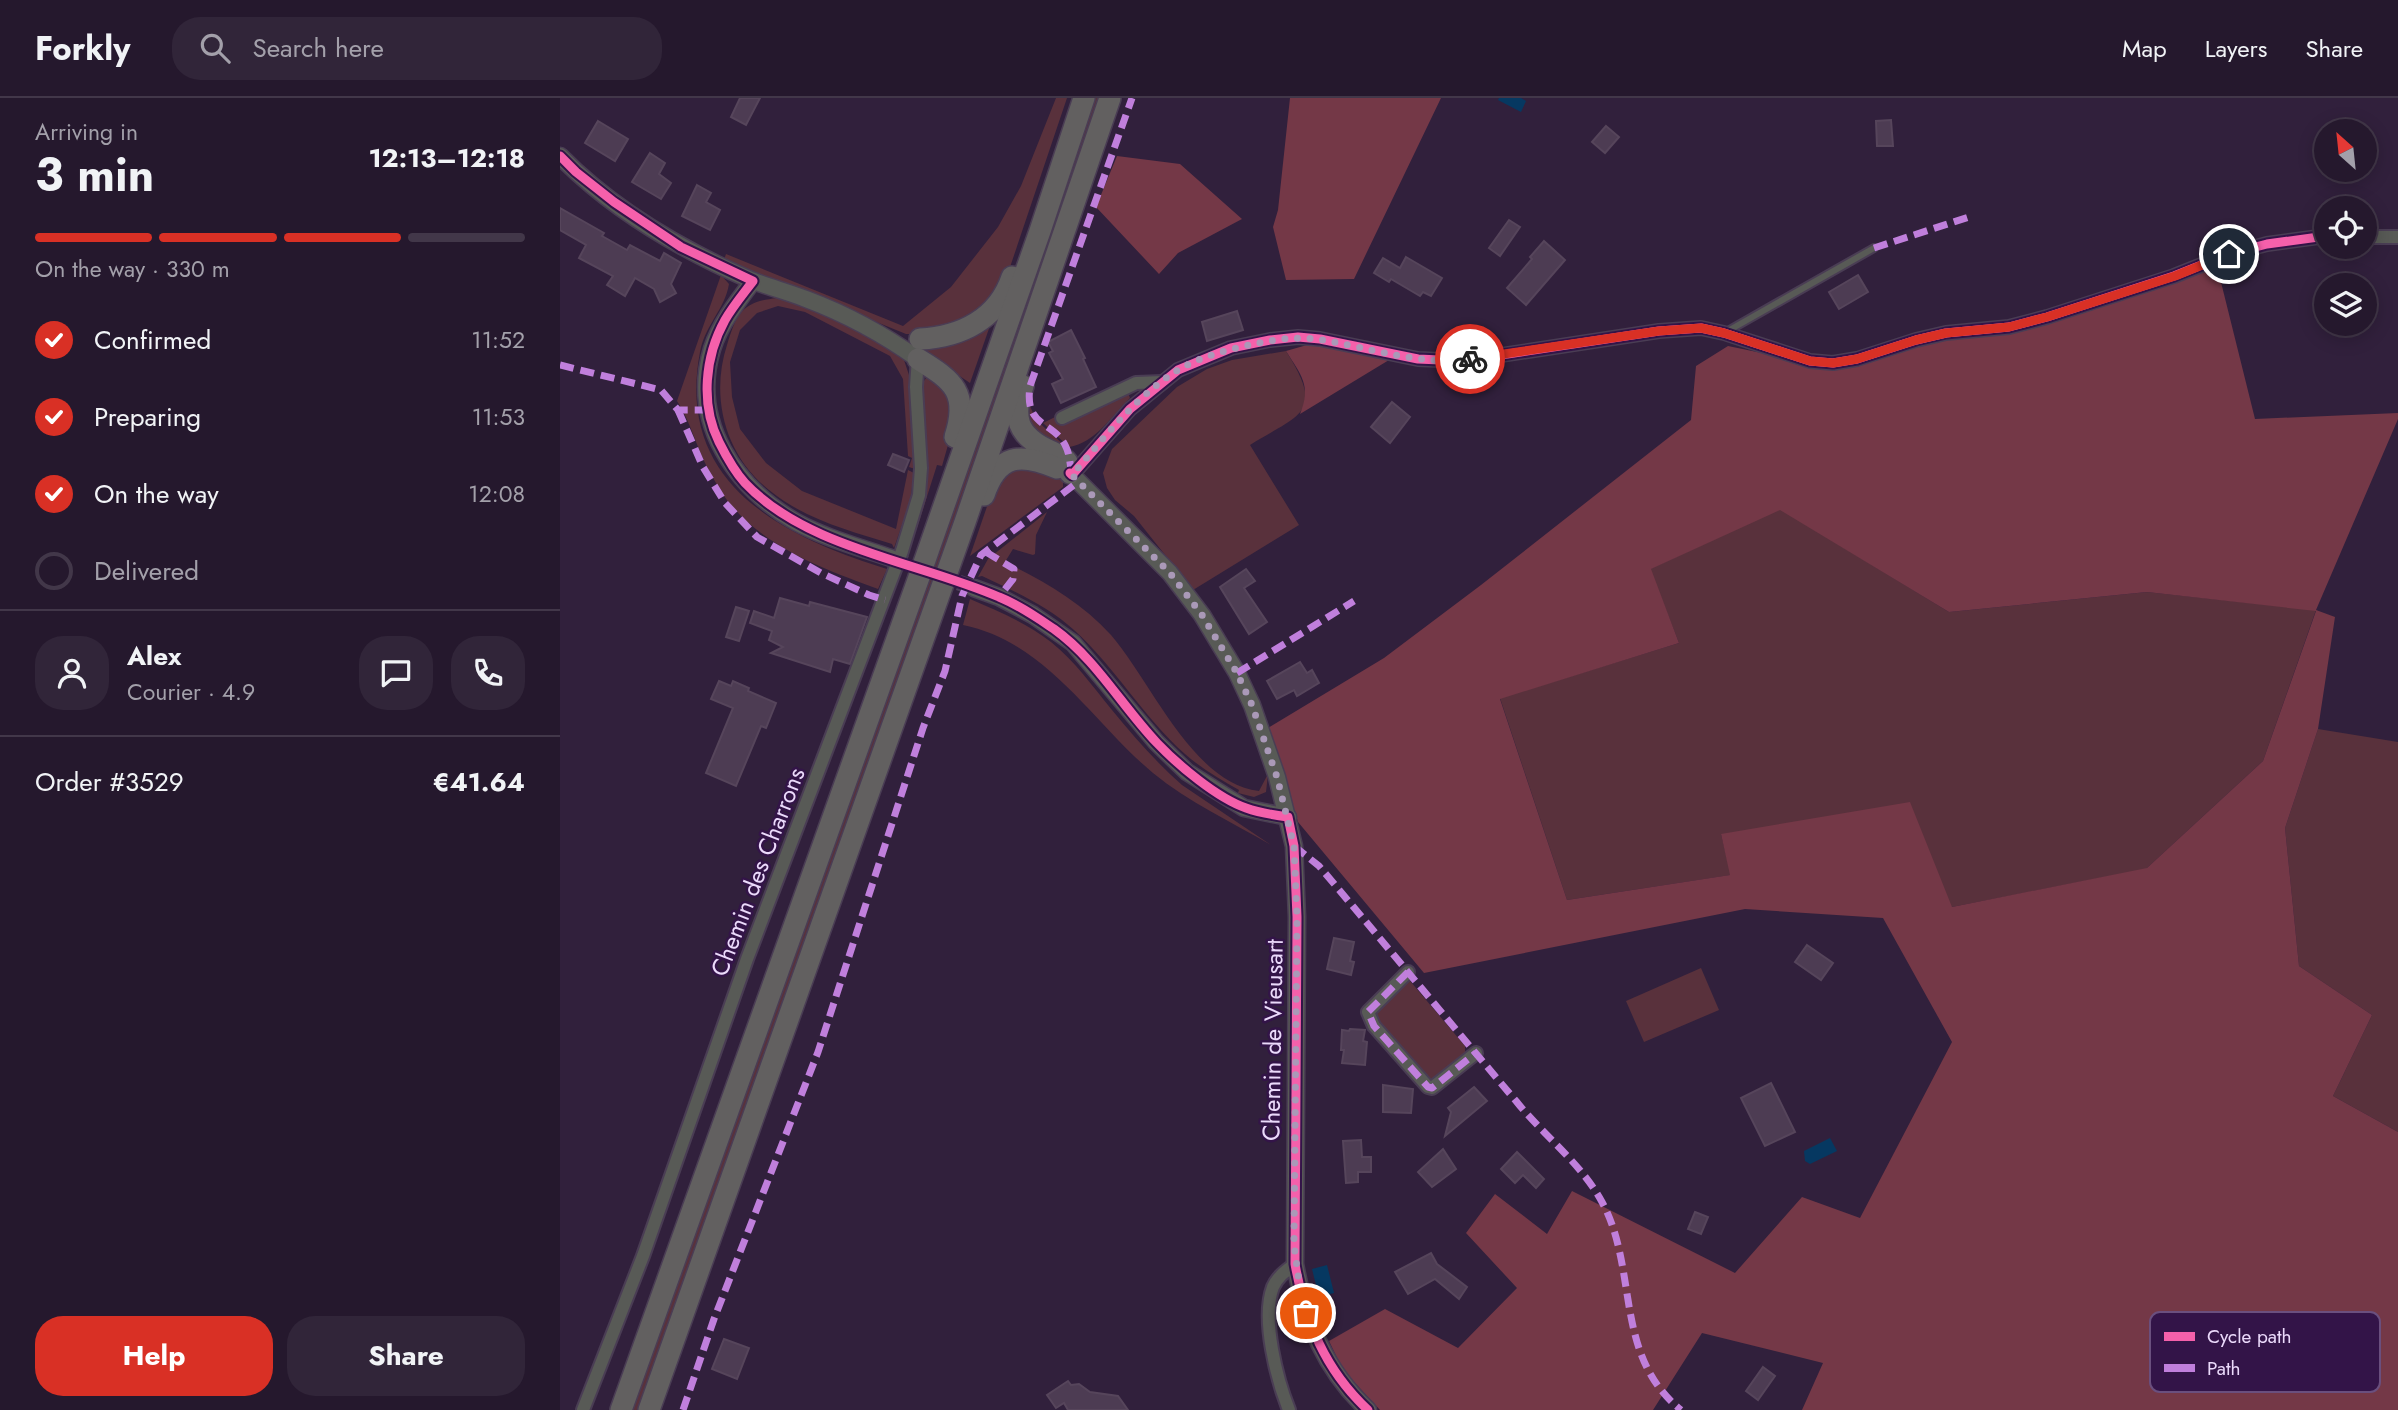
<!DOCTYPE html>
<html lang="en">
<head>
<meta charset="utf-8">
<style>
	body { margin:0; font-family:Jost,sans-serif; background:#312539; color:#f1f3f6; height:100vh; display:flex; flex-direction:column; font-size:26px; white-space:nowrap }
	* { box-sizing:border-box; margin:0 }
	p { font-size:23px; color:#a3a0aa }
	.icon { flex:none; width:38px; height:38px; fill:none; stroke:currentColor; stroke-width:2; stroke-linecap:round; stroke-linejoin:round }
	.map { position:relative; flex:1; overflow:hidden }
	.details { display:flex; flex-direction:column; background:#25182d; width:560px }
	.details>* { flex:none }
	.needle { width:46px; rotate:333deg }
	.controls { position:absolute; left:1754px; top:21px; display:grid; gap:14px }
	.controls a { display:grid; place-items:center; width:63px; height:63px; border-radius:50%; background:#25182d; box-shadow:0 4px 18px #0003,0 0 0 2px #423749; font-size:35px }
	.pin { position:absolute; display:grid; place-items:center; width:60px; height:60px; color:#fff; margin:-30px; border:4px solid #fff; border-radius:50%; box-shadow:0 2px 7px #0007 }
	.courier { position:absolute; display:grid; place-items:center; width:70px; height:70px; margin:-35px; border:5px solid #d93025; border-radius:50%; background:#fff; color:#222; box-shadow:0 2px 9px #0007 }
	.overview em { font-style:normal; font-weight:700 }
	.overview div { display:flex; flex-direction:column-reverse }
	.overview { display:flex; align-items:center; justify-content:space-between; height:119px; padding:0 35px }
	h1 { font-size:46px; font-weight:700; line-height:52px }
	.bar { display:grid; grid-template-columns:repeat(4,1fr); gap:10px 7px; align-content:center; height:84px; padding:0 35px }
	.bar i { height:9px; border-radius:5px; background:#423749 }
	.bar .active { background:#d93025 }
	.bar p { grid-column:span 4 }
	.line { display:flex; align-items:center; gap:18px; padding:0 35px; border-top:2px solid #423749 }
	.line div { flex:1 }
	.round { display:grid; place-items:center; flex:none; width:74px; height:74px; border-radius:28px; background:#312539 }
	ol { padding:0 35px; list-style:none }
	li { display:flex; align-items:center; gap:21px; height:77px }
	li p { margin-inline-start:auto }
	li .icon { padding:7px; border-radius:50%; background:#d93025; color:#fff; stroke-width:4 }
	li:last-child { color:#a3a0aa }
	li i { width:38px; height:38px; border:4px solid #423749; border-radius:50% }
	.cta { display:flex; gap:14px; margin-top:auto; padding:14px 35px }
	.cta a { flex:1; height:80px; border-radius:28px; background:#d93025; color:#fff; font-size:28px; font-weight:700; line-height:80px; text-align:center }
	.cta a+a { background:#312539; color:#f1f3f6 }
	header { display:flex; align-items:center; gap:42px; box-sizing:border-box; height:98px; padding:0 35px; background:#25182d; border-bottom:2px solid #423749 }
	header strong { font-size:33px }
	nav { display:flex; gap:38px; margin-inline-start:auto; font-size:24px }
	.search { width:490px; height:63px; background:#312539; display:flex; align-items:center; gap:18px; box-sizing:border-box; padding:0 24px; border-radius:28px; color:#a3a0aa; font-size:26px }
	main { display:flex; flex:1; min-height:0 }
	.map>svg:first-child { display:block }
</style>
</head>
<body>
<header>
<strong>Forkly</strong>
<div class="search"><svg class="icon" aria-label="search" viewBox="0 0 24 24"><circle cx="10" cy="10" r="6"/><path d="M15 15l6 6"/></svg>Search here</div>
<nav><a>Map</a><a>Layers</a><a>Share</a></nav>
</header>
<main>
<section class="details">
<div class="overview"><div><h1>3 min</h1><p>Arriving in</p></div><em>12:13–12:18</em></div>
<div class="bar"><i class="active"></i><i class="active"></i><i class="active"></i><i></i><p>On the way · 330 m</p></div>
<ol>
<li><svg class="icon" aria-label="check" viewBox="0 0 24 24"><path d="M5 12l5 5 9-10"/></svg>Confirmed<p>11:52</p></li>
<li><svg class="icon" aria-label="check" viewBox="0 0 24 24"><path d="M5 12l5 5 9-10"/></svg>Preparing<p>11:53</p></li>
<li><svg class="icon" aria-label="check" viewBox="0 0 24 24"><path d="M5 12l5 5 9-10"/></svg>On the way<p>12:08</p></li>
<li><i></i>Delivered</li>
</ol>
<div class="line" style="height:126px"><a class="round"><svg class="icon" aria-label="person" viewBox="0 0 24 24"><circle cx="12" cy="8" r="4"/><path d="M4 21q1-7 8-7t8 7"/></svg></a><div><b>Alex</b><p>Courier · 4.9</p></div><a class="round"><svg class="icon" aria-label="chat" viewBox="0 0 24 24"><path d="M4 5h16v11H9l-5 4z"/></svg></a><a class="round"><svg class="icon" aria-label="phone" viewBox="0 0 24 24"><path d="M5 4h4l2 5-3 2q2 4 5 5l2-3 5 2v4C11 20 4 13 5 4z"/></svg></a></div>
<div class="line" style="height:91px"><div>Order #3529</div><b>€41.64</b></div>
<div class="cta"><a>Help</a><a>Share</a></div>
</section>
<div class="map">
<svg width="1838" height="1312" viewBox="0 0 1838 1312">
	<rect width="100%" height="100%" fill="#31203c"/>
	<g fill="#59313c">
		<polygon points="496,0 507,0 445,184 423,212 369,236 346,236 164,162 166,156 343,228 391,189 438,129 461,88"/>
		<polygon points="533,0 540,0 378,471 371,468"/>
		<path d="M161 177 169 186C165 211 145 227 140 254 115 385 221 438 327 471L318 491C266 472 208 451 171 407 162 397 155 383 148 371 136 349 131 324 117 303Z"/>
		<path d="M217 200 242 208 305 235 342 256 349 277 355 371 349 369 352 360 348 358 343 281 330 258 245 214 218 208 197 215 180 232 170 264 172 299 180 331 206 365 242 393 336 431 348 372 354 375 350 404 334 450 332 446C290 433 244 421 209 392 165 357 150 299 167 247 177 215 182 204 217 200Z"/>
		<polygon points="432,222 410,285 367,256 367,250"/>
		<path d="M726 253C765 315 742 315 690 347L739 427 633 492 574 418 555 402 547 390 543 375 552 351 617 289 647 271 672 262Z"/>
		<polygon points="371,279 391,296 394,326 382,368 377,367 357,430 353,428 360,289 366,280"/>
		<path d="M568 295 570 300C552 318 535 345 509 349L483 325 497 318Z"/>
		<polygon points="467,301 476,322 504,347 494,347 466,325"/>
		<polygon points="454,368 497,376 503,381 503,389 410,458 433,391"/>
		<polygon points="1220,411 1389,514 1587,494 1756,512 1703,663 1586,771 1392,809 1161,736 1171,777 1007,802 940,600 1119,545 1090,471"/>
		<path d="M487 414 476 437 475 456 473 457 453 451 445 464C484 483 521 504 551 537 591 583 633 686 699 693L708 676 706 694 694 699 678 695 679 692C660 681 642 671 625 656 583 619 556 570 514 532 488 508 454 493 422 478L418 479 428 461Z"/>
		<polygon points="367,480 374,482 80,1312 72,1312"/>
		<path d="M410 501C438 513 467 525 491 544 515 563 533 589 552 612 574 639 596 664 622 687L711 747C672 724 628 704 593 675 532 624 487 544 403 527Z"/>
		<polygon points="1758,631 1838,644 1838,1034 1773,998 1812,917 1739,868 1725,730"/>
		<polygon points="1141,870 1159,912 1084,944 1066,903"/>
		<polygon points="845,883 850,883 905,948 905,959 874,983 869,983 817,924 815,911"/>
	</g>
	<g fill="#743847" fill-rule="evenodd">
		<polygon points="730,0 881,0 794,181 726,182 713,129 718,112"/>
		<polygon points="557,58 620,66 682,121 618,155 599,176 536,109"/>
		<path d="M1657 168 1695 321 1838 315V321L1756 512 1775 519 1758 631 1725 730 1739 868 1812 917 1773 998 1838 1034V1312H1242L1263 1265 1142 1235 1093 1312H820L783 1272 769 1243 825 1211 898 1250 957 1190 906 1135 935 1096 987 1136 1012 1093 1175 1175 1242 1099 1300 1120 1392 944 1323 820 1185 811 864 875 738 724 708 630 824 560 921 487 1131 322 1136 268 1168 248 1264 268 1607 186ZM1220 412 1389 514 1587 494 1756 513 1703 663 1587 770 1392 809 1350 704 1161 736 1170 777 1007 802 940 601 1119 545 1091 471Z"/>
		<path d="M754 245 829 262 740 316C752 288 741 277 726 253Z"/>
	</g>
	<g fill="#063861">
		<polygon points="939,0 961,0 966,3 961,14 938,2"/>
		<polygon points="1270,1040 1277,1053 1250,1066 1245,1063 1244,1053"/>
		<polygon points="767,1167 774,1195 759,1199 752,1171"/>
	</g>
	<g fill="#4d3c53" stroke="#56455b" stroke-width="2">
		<polygon points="180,0 200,0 186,27 171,19"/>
		<polygon points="1331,22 1333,48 1317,48 1316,23"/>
		<polygon points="38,23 68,41 55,63 25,45"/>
		<polygon points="1046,28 1059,39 1045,55 1032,44"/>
		<polygon points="90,55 105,65 99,76 111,85 101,101 72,84"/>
		<polygon points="137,87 151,95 146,104 160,112 150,132 122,118"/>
		<polygon points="0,110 44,135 42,138 67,152 70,147 100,163 104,155 121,165 111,186 116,195 100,204 94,191 75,180 65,198 47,187 53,178 19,160 26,147 0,132"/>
		<polygon points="949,122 960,129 940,158 929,150"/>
		<polygon points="984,143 1005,162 966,207 947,190 972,161 970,159"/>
		<polygon points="846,159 882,180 871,198 863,194 860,198 831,181 829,184 814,175 823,160 840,170"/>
		<polygon points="1298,177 1308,194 1279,211 1269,194"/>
		<polygon points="677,213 683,232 647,243 642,224"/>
		<polygon points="511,232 525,260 523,261 536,289 501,305 492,286 503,281 489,255 493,253 488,244"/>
		<polygon points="832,304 850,319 830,345 811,329"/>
		<polygon points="333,356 349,362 344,374 328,367"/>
		<polygon points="686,471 695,483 684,490 707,524 689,536 660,489"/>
		<polygon points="220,500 249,508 250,504 307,519 290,566 273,561 270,574 211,555 223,549 209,542 212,533 190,525 194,513 214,520"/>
		<polygon points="176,509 189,513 179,543 166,539"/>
		<polygon points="740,564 747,575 752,572 759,585 737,598 734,592 717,601 707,583"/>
		<polygon points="159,583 171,588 173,583 189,590 188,593 216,605 206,630 201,628 176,688 146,675 173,610 151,601"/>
		<polygon points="774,840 794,844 790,863 794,864 791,877 767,871"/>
		<polygon points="1247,847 1273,865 1261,882 1235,864"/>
		<polygon points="790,931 805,932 803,943 807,944 805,967 782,965 784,952 781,952 782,932 789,933"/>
		<polygon points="1211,985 1235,1034 1205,1048 1181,1000"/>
		<polygon points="823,987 853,991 851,1015 823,1014"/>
		<polygon points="914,989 927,1003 885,1038 891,1014 888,1010"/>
		<polygon points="801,1042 802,1059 811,1059 811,1074 798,1074 798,1084 786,1085 783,1043"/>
		<polygon points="883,1051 896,1071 872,1089 858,1074"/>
		<polygon points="957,1054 984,1081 976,1090 963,1077 955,1085 941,1071"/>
		<polygon points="1135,1114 1148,1119 1141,1136 1128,1131"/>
		<polygon points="871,1155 877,1166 907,1189 899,1201 875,1181 848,1196 835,1174"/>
		<polygon points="164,1241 189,1250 177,1281 152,1271"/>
		<polygon points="1203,1269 1215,1278 1198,1302 1186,1293"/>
		<polygon points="508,1283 511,1287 519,1286 530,1294 558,1298 568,1312 508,1312 504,1305 496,1310 487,1297"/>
	</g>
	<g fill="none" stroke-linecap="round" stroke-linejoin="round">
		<polyline stroke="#4d3c59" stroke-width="16" stroke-dasharray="16 8" stroke-linecap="butt" points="331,460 414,490"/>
		<g stroke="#4a3d54" stroke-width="10">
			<polyline id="service" points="1166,234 1314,150"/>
		</g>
		<g stroke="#4a3d54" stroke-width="16">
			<g id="minor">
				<polyline points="1804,139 1838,139"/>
				<polyline points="502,320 576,285 603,284"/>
				<polyline points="512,377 570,311 618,272 671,250 710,242 738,239 760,241 858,261 902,263 1099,233 1141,230 1164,235 1250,263 1273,265 1297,261 1356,242 1386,235 1449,229 1487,219 1614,178 1669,156 1707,146 1766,138"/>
				<polyline points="848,874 808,914 814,928 868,989 872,990 916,955"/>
				<polyline points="23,1312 83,1158 187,861 342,453 359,397 361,370 356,289 358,259"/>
				<path d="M729 1312C717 1282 701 1221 713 1189 718 1178 726 1173 735 1166"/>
			</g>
		</g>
		<g stroke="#4a3d54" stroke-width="19">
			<g id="tertiary">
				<path d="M0 58C53 112 122 152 191 182 209 189 228 194 246 201 286 216 323 236 358 261"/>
				<path d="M193 183C177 204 160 226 152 251 130 324 175 389 236 424 265 440 299 449 331 460"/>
				<path d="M510 375 610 475 642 517 677 575 692 607 717 679 734 748 737 819 735 1166C745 1223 765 1272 808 1312"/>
				<polyline points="414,490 439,499 473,517 513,545 596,644 627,674 684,710 728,719"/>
			</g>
		</g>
		<g stroke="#4a3d54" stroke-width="24">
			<g id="trunk">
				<path d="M360 241C401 239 438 221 452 179"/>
				<path d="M358 261C394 283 409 295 395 339"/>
				<path d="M463 288C452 319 457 337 488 352 494 355 503 358 507 364 509 367 509 371 510 375"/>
				<path d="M424 397C438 355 461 355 497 370"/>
				<polyline points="61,1312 358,482 480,133 524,0"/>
				<polyline points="89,1312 405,424 550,0"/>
			</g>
		</g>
		<use href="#service" stroke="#585a56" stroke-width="6"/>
		<use href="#minor" stroke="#585a56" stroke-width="12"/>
		<use href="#tertiary" stroke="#585a56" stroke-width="16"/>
		<use href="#trunk" stroke="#626060" stroke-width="21"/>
		<g stroke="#c07fdc" stroke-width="7" stroke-dasharray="14 7" stroke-linecap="butt">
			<polyline points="1314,150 1412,118"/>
			<polyline points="0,267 101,292 118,312 148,312"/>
			<polyline points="118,312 143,369 165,405 197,439 261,475 309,497 325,502"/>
			<path d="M512 377C510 368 510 357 506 349 494 322 464 331 470 288L572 0"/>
			<polyline points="426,454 454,471 453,481 439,499"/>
			<polyline points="677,575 794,503"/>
			<path d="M734 748 759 768C825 846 890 925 956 1003 983 1037 1021 1065 1042 1104 1079 1172 1053 1257 1121 1312"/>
			<polyline points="848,874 808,914 814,928 868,989 872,990 916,955"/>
			<polyline points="123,1312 154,1221 258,954 363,630 385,573 402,498 421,457 518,384"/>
		</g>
		<g stroke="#331448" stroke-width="13">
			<g id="cycleway">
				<path d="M0 58 16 74 54 104 121 149 193 183C184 195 173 208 165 222 145 258 140 306 159 344 166 358 174 373 185 385 246 450 359 464 439 499 459 507 476 519 494 531 536 561 561 607 597 645 618 667 657 700 686 710 700 715 713 717 728 719L734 748 737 819 735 1166C745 1223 765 1272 808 1312"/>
				<polyline points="510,375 512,377 570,311 618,272 671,250 710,242 738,239 760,241 858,261 902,263 1099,233 1141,230 1164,235 1250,263 1273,265 1297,261 1356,242 1386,235 1449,229 1487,219 1614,178 1669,156 1707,146 1766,138"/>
			</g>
		</g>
		<use href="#cycleway" stroke="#f560ab" stroke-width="9"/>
	</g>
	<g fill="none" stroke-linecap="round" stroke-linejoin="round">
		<path stroke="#aa99b8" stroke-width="7" stroke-dasharray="0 12.6" d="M746 1215 740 1192 734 1147 737 819 734 748 717 679 692 607 677 575 642 517 610 475 512 377C544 340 576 298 618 272 640 259 669 251 694 246 716 241 739 238 762 242 811 250 861 268 910 261"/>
		<polyline stroke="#d93025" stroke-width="9" points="910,261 1099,233 1141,230 1164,235 1250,263 1273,265 1297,261 1356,242 1386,235 1449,229 1487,219 1615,178 1669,156"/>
	</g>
	<g text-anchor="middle" stroke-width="5" stroke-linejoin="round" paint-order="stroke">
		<g font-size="24" fill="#ebdafb" stroke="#331448">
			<text transform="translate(198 774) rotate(-69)" y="8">Chemin des Charrons</text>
			<text transform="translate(713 942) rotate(-89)" y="8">Chemin de Vieusart</text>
		</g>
	</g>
	<rect x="1590" y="1214" width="230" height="80" rx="10" fill="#331448" stroke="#6a4f7e" stroke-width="2"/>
	<rect x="1604" y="1234" width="31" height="9" fill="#f560ab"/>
	<rect x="1604" y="1266" width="31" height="8" fill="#c07fdc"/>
	<g font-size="19" fill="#ebdafb">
		<text x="1647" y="1245">Cycle path</text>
		<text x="1647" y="1277">Path</text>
	</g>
</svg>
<div class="controls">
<a><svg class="needle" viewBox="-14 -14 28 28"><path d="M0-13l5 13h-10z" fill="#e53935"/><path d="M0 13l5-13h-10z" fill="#a3a0aa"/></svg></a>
<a><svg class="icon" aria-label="locate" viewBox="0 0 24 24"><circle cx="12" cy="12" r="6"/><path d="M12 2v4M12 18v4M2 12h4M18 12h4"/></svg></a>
<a><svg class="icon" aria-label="layers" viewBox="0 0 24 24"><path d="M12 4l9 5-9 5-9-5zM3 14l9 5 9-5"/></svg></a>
</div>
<div class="pin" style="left:746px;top:1215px;background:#ea580c"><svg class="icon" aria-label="bag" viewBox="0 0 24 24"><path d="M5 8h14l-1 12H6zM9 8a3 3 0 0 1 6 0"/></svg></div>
<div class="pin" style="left:1669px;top:156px;background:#1f2937"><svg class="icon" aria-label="home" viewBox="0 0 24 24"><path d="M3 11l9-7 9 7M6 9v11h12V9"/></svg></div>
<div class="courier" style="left:910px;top:261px"><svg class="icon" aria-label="bike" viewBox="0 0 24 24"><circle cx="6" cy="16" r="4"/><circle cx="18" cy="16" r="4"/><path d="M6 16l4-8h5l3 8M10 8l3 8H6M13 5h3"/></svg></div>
</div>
</main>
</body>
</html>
